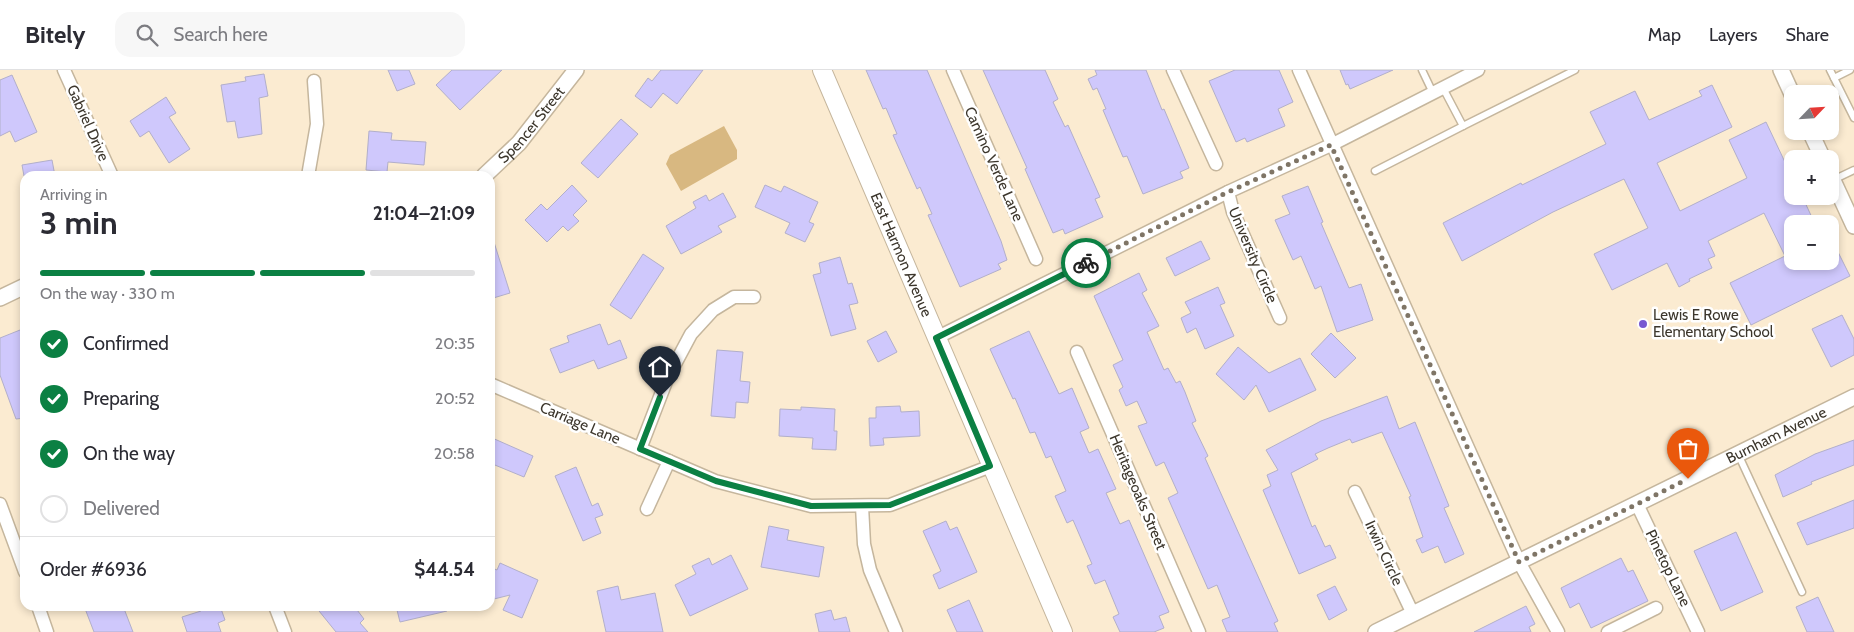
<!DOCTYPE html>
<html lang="en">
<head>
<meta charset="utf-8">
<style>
	body { margin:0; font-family:Cabin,sans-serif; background:#f7f7f7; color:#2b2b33; height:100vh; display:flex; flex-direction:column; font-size:19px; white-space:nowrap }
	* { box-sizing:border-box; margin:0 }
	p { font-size:16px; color:#7c7c81 }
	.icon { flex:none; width:28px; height:28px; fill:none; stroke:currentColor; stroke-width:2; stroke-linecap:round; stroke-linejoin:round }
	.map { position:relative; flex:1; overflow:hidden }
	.sheet { position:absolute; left:20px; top:101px; width:475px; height:440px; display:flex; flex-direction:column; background:#fff; border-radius:15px; box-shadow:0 2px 8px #0003 }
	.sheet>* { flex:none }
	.needle { width:32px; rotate:65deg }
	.tools { position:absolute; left:1784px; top:15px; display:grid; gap:10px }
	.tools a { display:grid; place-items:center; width:55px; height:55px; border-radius:10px; background:#fff; box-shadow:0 2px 8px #0003; font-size:25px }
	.pin { position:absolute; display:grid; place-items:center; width:42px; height:42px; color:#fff; margin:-51px -21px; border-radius:50% 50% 50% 0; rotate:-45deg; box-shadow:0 0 5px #0007 }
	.pin .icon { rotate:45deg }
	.courier { position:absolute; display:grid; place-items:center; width:50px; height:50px; margin:-25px; border:4px solid #0b8043; border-radius:50%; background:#fff; color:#222; box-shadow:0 1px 6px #0007 }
	.head em { font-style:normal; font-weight:700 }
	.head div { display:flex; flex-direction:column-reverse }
	.head { display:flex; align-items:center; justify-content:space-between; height:85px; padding:0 20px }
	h1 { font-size:32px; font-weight:700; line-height:38px }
	.bar { display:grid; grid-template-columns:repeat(4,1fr); gap:8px 5px; align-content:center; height:60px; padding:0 20px }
	.bar i { height:6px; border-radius:4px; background:#e1e1e2 }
	.bar .active { background:#0b8043 }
	.bar p { grid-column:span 4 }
	.line { display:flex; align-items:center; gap:12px; padding:0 20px; border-top:1px solid #e1e1e2 }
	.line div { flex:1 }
	ol { padding:0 20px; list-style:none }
	li { display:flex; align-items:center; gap:15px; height:55px }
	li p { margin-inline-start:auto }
	li .icon { padding:5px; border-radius:50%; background:#0b8043; color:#fff; stroke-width:4 }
	li:last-child { color:#7c7c81 }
	li i { width:28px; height:28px; border:2px solid #e1e1e2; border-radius:50% }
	header { display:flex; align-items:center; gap:30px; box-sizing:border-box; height:70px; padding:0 25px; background:#fff; border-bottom:1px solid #e1e1e2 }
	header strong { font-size:24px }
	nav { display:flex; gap:28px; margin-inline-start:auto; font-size:18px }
	.search { width:350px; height:45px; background:#f7f7f7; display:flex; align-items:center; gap:12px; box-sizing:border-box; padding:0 18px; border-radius:15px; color:#7c7c81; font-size:19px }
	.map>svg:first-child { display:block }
</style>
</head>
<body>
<header>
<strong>Bitely</strong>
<div class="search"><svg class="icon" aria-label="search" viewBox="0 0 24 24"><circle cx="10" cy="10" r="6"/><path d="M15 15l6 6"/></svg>Search here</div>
<nav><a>Map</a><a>Layers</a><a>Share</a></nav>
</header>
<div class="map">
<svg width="1854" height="562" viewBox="0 0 1854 562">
	<rect width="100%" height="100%" fill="#fbebd1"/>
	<polygon fill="#d8b881" points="724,56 737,80 737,89 681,121 666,94 670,85"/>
	<g fill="#cfc8fc" stroke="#b2afca">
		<polygon points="388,0 409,0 415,14 397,21"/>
		<polygon points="452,0 502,0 460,40 436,15"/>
		<polygon points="661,0 703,0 677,34 663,23 651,38 635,26 648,8 652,11"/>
		<polygon points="866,0 927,0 1001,171 1007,190 998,194 1001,199 960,217 928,145 932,144 920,117 917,119 893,65 897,64 886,38 883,39"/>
		<polygon points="983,0 1045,0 1058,29 1053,32 1065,57 1068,55 1100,127 1095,129 1103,147 1065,164 1063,159 1053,163 1025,99 1027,98 1014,69"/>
		<polygon points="1095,0 1146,0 1162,40 1164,39 1189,98 1180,102 1183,108 1143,124 1127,86 1123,87 1103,40 1106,39 1097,18 1093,20 1088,9 1097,5"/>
		<polygon points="1235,0 1279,0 1293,32 1278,39 1285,56 1247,72 1245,68 1236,72 1209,11"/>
		<polygon points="1340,0 1393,0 1350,19 1348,14 1346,15"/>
		<polygon points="264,4 268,26 259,28 262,64 238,68 235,51 227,52 221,15 246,11 245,7"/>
		<polygon points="12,5 37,62 15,72 10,61 0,66 0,10"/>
		<polygon points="1712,15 1732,57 1657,93 1680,141 1747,108 1729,70 1766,52 1792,107 1792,126 1802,126 1815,154 1792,154 1792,191 1830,191 1830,166 1850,206 1751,255 1730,213 1785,186 1764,143 1708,171 1715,186 1708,189 1712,198 1689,209 1690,211 1679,217 1667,193 1612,220 1594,184 1648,158 1624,109 1553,142 1462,191 1443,153 1521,113 1522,115 1606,74 1590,42 1635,21 1649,50 1702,26 1699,21"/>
		<polygon points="166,27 176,43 169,47 190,79 169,93 149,61 140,67 130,51"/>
		<polygon points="621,49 638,64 598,108 581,93"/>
		<polygon points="369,61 392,63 391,70 426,72 424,95 388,92 387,102 366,100"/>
		<polygon points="52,90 55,106 24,106 22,95"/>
		<polygon points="572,115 587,131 573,145 579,151 568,161 563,156 547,172 525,150 541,134 547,140"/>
		<polygon points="765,115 781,122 784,116 818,132 809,152 814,154 805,172 785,163 790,153 755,137"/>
		<polygon points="1308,116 1323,152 1321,153 1349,218 1361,214 1373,250 1337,262 1321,216 1315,219 1301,186 1293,190 1275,150 1290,144 1282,126"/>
		<polygon points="723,123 736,147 718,156 722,162 681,184 666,156 696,138 693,132 706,125 709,131"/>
		<polygon points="490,169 493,169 510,223 490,229"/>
		<polygon points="1201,171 1210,189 1175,206 1166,188"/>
		<polygon points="643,184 664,198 631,249 610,235"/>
		<polygon points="840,187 848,214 852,213 858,233 849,235 856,259 831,266 813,205 821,203 819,193"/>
		<polygon points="1139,203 1147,220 1142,223 1159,256 1147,262 1164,300 1168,298 1176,313 1180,311 1185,322 1196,351 1192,353 1208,386 1205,388 1278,551 1274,553 1278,562 1227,562 1222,550 1230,547 1217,515 1208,519 1168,428 1178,423 1164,392 1156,396 1138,356 1147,353 1137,331 1126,336 1119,320 1123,317 1113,295 1123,290 1094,226"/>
		<polygon points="1218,217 1225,233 1220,235 1234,266 1205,279 1196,258 1187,263 1181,248 1191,243 1185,232"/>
		<polygon points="1842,245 1854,269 1854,285 1831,297 1812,259"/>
		<polygon points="600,254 608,275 620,270 627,288 598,299 594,290 560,303 550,279 569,272 567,266"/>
		<polygon points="20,260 25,271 25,348 16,349 0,305 0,268"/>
		<polygon points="886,261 897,282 878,292 867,271"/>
		<polygon points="1029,261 1059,324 1072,318 1089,358 1080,362 1089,383 1098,379 1116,419 1106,423 1120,454 1129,450 1169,542 1159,546 1164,558 1154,562 1120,562 1113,547 1119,544 1105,510 1095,514 1087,496 1092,494 1073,450 1067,453 1055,426 1066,421 1051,386 1046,388 1035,362 1030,363 1015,328 1013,329 990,279"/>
		<polygon points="1331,263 1356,288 1335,308 1311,284"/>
		<polygon points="1238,277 1269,303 1300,288 1316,320 1269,342 1256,315 1244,330 1216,304"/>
		<polygon points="717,280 743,282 740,311 750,312 748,333 736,332 735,348 711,346"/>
		<polygon points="1387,326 1399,359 1415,352 1449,436 1444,438 1464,484 1445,493 1438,476 1422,483 1416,470 1423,467 1409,427 1411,426 1382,362 1352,373 1350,369 1328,378 1315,384 1318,389 1291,403 1312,457 1315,455 1325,477 1330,475 1336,488 1299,504 1263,420 1271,416 1267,405 1278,400 1266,380 1321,351"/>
		<polygon points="900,336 901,342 919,341 920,366 883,368 884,375 870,376 869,348 876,348 876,337"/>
		<polygon points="801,337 835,339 834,361 837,361 836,380 812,379 813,368 779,366 780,339 801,340"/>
		<polygon points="490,367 533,386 524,407 490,393"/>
		<polygon points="1854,370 1854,395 1811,412 1812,414 1783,427 1775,405 1815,384"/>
		<polygon points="576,397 592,436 598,433 603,445 595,448 601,463 583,471 555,406"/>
		<polygon points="1854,430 1854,458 1807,475 1797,453"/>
		<polygon points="946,451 950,460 957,457 977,502 939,519 933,505 941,501 923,461"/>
		<polygon points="769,456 789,460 787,470 824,477 819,507 761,497"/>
		<polygon points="1736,462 1763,522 1721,541 1694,481"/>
		<polygon points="731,485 748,519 690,546 675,515 696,504 692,496 709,488 712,495"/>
		<polygon points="1621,488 1628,502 1633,500 1648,531 1591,558 1579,533 1570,538 1561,518"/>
		<polygon points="500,493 538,510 522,548 503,540 510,525 490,530 490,497 497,500"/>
		<polygon points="618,516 621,530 655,523 663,562 606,562 597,521"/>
		<polygon points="1335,516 1347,540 1329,550 1317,525"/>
		<polygon points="1818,527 1834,562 1807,562 1796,537"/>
		<polygon points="969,530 983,562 957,562 947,540"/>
		<polygon points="84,536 123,536 133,562 94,562"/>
		<polygon points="200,536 220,536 225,550 218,553 221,562 187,562 182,547 201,541"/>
		<polygon points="315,536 354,536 364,549 360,553 368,562 336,562"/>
		<polygon points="396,536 447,536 447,541 400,552"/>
		<polygon points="1526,536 1535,554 1529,557 1531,562 1474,562"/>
		<polygon points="831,540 834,550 846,547 850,562 819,562 815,544"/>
	</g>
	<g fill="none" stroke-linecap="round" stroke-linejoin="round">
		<g stroke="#c5b69d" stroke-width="9">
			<g id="service">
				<polyline points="1422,0 1433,23"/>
				<polyline points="1830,0 1854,48"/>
				<polyline points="1834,8 1850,0"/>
				<polyline points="1443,18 1463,56 1575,0"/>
				<polyline points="1375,101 1463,56"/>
				<polyline points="1833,110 1854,100"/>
				<polyline points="1738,384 1802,522"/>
			</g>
		</g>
		<g stroke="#c5b69d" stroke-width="15">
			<g id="minor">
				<polyline points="64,0 112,106"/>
				<polyline points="953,0 1036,189"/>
				<polyline points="1173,0 1216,94"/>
				<polyline points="1299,0 1519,492 1558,562"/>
				<polyline points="308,106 317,54 314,11"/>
				<polyline points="1228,122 1233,142 1280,248"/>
				<polyline points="936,268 1228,122 1331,75 1478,0"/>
				<polyline points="1077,282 1199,562"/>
				<polyline points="490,314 715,411 811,436 890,435 991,396"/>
				<polyline points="640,379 667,309 691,264 713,240 734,227 754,227"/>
				<polyline points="1355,422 1413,544"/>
				<polyline points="0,434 25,502"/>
				<polyline points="1637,434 1698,562"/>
				<polyline points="862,436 864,474 870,500 896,562"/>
				<polyline points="647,439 669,391"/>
				<polyline points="38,536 47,562"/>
				<polyline points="275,536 285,562"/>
				<polyline points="1608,562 1656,538"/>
			</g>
		</g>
		<g stroke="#c5b69d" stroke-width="18">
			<g id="tertiary">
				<polyline points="1781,0 1792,24"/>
				<polyline points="1810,61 1823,89"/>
				<polyline points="1830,104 1854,156"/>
				<path id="s1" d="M484 106 519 73 576 0"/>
				<polyline points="0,228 25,216"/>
				<path id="s2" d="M1376 562 1854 327"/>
			</g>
		</g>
		<g stroke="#c5b69d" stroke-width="20">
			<g id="secondary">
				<path id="s3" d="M822 0 1063 562"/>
			</g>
		</g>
		<use href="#service" stroke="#fff" stroke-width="6"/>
		<use href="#minor" stroke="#fff" stroke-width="12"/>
		<use href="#tertiary" stroke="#fff" stroke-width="15"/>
		<use href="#secondary" stroke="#fff" stroke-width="18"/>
	</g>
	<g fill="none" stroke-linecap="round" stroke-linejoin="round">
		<polyline stroke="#7f7566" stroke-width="5" stroke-dasharray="0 9" points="1086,193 1228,122 1331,75 1519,492 1688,409"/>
		<polyline stroke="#0b8043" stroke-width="6" points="660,327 640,379 716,411 811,436 890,435 990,396 936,268 1086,193"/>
	</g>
	<circle fill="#7657d1" stroke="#fff" stroke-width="2" cx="1643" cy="254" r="5"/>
	<g text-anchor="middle" stroke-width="5" stroke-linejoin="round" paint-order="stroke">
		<g font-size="15" fill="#3c362c" stroke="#fff">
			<text transform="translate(88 53) rotate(66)" y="5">Gabriel Drive</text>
			<text dy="5" stroke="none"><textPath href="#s1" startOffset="70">Spencer Street</textPath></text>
			<text transform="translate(994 94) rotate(66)" y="5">Camino Verde Lane</text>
			<text dy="5" stroke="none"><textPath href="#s3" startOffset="201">East Harmon Avenue</textPath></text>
			<text transform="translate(1253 185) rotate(67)" y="5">University Circle</text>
			<text transform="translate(580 353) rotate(23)" y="5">Carriage Lane</text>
			<text dy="5" stroke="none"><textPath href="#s2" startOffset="446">Burnham Avenue</textPath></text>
			<text transform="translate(1138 422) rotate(67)" y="5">Heritageoaks Street</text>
			<text transform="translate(1384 483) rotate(65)" y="5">Irwin Circle</text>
			<text transform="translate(1668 498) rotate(64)" y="5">Pinetop Lane</text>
		</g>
		<g font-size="15" fill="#3c362c" stroke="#fff" text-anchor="start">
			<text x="1653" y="250">Lewis E Rowe<tspan x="1653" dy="17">Elementary School</tspan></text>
		</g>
	</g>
</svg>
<div class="tools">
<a><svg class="needle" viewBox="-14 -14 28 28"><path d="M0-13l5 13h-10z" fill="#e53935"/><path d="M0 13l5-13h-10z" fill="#7c7c81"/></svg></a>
<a>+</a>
<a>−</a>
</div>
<div class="pin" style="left:1688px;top:409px;background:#ea580c"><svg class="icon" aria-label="bag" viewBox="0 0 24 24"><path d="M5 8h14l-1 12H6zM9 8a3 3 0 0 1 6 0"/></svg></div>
<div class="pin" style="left:660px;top:327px;background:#1f2937"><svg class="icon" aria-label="home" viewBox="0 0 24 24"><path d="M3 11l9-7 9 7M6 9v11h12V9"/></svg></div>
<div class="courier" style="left:1086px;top:193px"><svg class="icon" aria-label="bike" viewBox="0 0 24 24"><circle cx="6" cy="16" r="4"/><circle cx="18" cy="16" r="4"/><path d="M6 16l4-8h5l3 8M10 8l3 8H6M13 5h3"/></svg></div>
<section class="sheet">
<div class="head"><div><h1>3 min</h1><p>Arriving in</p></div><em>21:04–21:09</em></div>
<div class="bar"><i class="active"></i><i class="active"></i><i class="active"></i><i></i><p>On the way · 330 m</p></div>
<ol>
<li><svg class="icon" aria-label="check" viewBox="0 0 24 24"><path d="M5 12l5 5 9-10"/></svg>Confirmed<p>20:35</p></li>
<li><svg class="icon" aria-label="check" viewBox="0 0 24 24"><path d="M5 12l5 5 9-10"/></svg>Preparing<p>20:52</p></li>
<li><svg class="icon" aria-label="check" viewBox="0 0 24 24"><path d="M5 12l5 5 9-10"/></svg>On the way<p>20:58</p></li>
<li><i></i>Delivered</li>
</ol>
<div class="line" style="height:65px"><div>Order #6936</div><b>$44.54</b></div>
</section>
</div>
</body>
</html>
